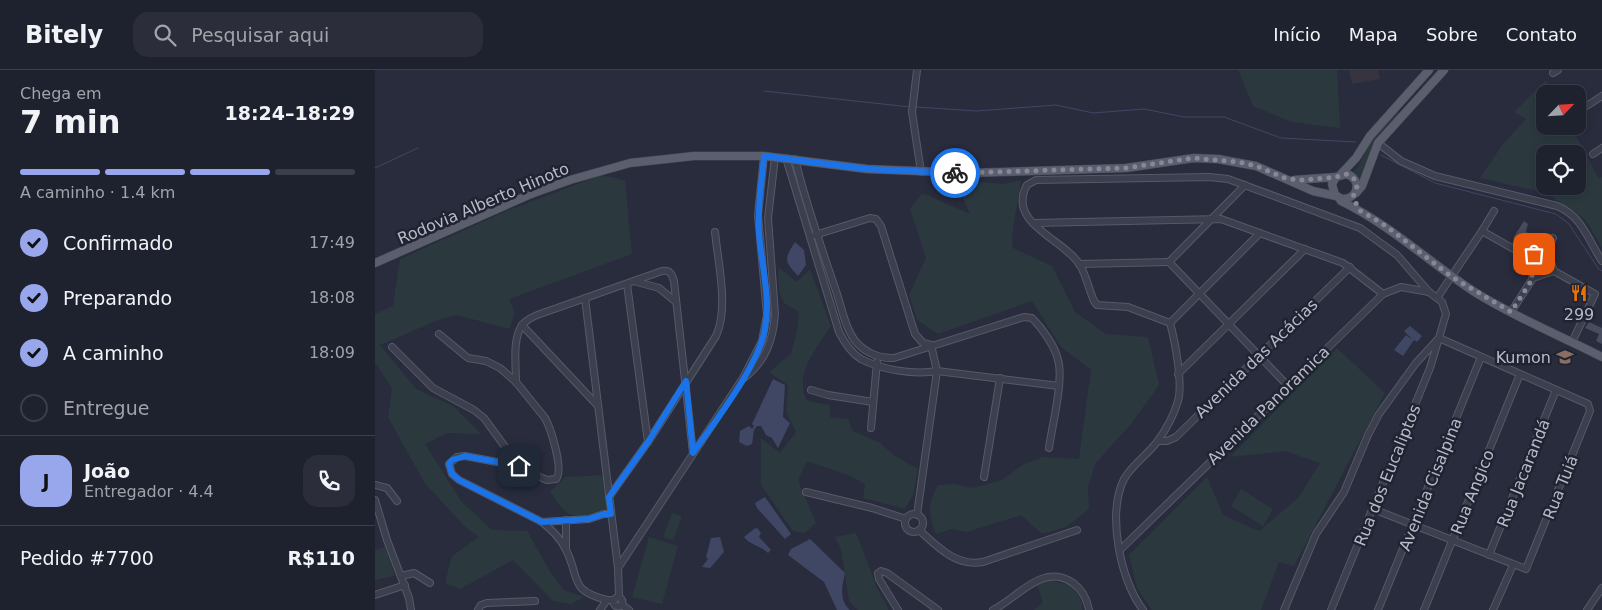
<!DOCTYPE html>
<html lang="pt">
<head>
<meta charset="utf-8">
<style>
	body { margin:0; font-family:"DejaVu Sans",sans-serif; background:#2b2e3a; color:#f1f3f6; height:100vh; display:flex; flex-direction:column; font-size:19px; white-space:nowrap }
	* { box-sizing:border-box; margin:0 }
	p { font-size:16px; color:#a1a3aa }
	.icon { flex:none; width:28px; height:28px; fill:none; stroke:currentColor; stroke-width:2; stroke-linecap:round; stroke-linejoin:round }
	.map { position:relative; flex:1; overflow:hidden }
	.panel { display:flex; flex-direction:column; background:#1e212e; width:375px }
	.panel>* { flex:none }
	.needle { width:32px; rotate:65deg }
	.buttons { position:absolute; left:1161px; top:15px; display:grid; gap:10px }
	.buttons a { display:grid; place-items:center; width:50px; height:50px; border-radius:10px; background:#1e212e; box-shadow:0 2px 8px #0003,0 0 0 1px #3c3e4a; font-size:25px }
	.pin { position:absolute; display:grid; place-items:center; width:42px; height:42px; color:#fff; margin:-21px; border-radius:10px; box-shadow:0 2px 8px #0006 }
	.courier { position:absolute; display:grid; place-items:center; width:50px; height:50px; margin:-25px; border:4px solid #1a73e8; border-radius:50%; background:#fff; color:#222; box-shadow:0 1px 6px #0007 }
	.overview em { font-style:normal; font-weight:800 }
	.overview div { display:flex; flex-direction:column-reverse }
	.overview { display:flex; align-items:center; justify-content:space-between; height:85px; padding:0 20px }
	h1 { font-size:32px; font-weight:800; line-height:38px }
	.bar { display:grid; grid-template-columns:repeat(4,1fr); gap:8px 5px; align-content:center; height:60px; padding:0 20px }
	.bar i { height:6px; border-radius:4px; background:#3c3e4a }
	.bar .active { background:#98a7ec }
	.bar p { grid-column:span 4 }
	.line { display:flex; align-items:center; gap:12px; padding:0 20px; border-top:1px solid #3c3e4a }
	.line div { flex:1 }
	.round { display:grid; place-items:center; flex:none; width:52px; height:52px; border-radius:15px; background:#2b2e3a }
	ol { padding:0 20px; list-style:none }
	li { display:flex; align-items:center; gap:15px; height:55px }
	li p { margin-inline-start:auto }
	li .icon { padding:5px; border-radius:50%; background:#98a7ec; color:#111; stroke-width:4 }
	li:last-child { color:#a1a3aa }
	li i { width:28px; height:28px; border:2px solid #3c3e4a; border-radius:50% }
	header { display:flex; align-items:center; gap:30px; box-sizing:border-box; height:70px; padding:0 25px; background:#1e212e; border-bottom:1px solid #3c3e4a }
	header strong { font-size:24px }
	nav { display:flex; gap:28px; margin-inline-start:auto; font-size:18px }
	.search { width:350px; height:45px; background:#2b2e3a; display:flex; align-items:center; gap:12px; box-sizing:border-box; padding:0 18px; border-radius:15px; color:#a1a3aa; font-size:19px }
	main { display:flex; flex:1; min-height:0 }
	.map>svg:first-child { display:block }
</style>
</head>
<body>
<header>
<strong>Bitely</strong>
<div class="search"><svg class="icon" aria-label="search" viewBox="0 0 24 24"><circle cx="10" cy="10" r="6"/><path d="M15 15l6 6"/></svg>Pesquisar aqui</div>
<nav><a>Início</a><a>Mapa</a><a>Sobre</a><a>Contato</a></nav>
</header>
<main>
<section class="panel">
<div class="overview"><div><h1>7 min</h1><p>Chega em</p></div><em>18:24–18:29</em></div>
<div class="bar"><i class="active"></i><i class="active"></i><i class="active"></i><i></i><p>A caminho · 1.4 km</p></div>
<ol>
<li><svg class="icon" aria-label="check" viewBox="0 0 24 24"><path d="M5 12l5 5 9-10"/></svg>Confirmado<p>17:49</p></li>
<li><svg class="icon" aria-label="check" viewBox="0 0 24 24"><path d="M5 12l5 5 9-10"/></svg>Preparando<p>18:08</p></li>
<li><svg class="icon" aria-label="check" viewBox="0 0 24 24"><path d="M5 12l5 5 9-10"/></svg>A caminho<p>18:09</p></li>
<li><i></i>Entregue</li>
</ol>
<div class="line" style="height:90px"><b class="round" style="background:#98a7ec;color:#111">J</b><div><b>João</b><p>Entregador · 4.4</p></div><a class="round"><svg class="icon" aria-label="phone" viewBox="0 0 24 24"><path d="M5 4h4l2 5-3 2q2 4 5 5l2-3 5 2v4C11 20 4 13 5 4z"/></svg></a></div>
<div class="line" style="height:65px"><div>Pedido #7700</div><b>R$110</b></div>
</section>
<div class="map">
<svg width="1227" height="540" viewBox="0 0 1227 540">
	<rect width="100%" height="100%" fill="#282c3d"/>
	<polygon fill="#37333f" points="974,0 1003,0 1005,9 977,14"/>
	<g fill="#2b393f" fill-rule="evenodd">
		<polygon points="863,0 962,0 965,58 917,52 878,36"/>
		<path d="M1171 10 1179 24H1170V56H1196L1224 109 1227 107V177L1210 149 1171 123 1105 108 1128 74 1151 49 1139 42ZM1170 84H1202V116H1170Z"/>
		<polygon points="1023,42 1025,44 998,74 986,114 976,104 983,97 995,72"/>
		<polygon points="224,106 238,107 250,111 257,184 134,229 140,243 134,259 82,245 63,250 5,275 41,319 78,336 106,364 72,363 50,374 86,431 117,460 152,461 176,503 189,520 209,527 196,534 178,531 138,490 85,519 70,513 77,486 104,467 89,456 49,412 13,347 17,319 0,292 0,244 18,236 25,189 134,140"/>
		<path d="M580 110 629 114 646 110 637 165 638 178 677 196 700 242 731 264 773 267 784 315 756 354 720 394 713 417 714 439 691 457 667 464 646 445 592 462 577 459 561 464C553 443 552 436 563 415L579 414 598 418 627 410 649 394 668 387 704 389 716 300 686 277 657 231 563 264 542 250 534 225 551 188 535 139 547 123 595 144Z"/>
		<polygon points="1171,182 1177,200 1159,205 1153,187"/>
		<path d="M403 197 422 212 435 199 456 256C442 278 418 304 432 331L455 335V347L473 349 478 361 505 373 520 386 543 399 538 425 530 439 488 428 490 414 476 406 432 391 423 410 441 453 430 463 418 461 386 415V368L405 383 421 362 411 342 413 315 394 302 416 284 422 261 424 242 409 233 404 221Z"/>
		<polygon points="962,278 1010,323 919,496 904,492 886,540 777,540 762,518 754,485 832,407 848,445 884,461 924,427 945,393 910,381 855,387"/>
		<path d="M228 405 232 440C220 444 200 450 190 441 184 435 180 428 175 422L190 407Z"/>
		<polygon points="866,419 898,439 888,456 856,436"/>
		<polygon points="297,443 307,446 298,470 288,467"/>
		<polygon points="481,463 502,518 514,540 483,540 474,531 466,479 460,467"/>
		<polygon points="274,467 303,476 287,534 257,527"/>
		<polygon points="10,477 20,506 0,510 0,480"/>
		<polygon points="674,510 698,516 707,532 707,540 659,540 668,533 662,514"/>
	</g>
	<g fill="#404764">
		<path d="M420 172 429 180 431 195 423 206C409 191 409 189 420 172Z"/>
		<polygon points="1035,256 1047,266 1042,272 1039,270 1028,286 1019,280 1031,265 1038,270 1029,261"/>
		<polygon points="398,309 410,315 408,347 415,353 403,378 397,368 391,365 386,356 382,356 379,360 377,374 372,376 364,372 365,361 374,356 377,359 379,356 377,354"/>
		<polygon points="390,427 416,464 410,469 382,438 380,433"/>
		<path d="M382 458 386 463 384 467 396 480 393 483C386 476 375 475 369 467L379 459Z"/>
		<polygon points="345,467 349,482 335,498 327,497 333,489 331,487 336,468"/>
		<path d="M435 469 470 503C467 516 464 531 475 540H462L449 512 413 485 416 479Z"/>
	</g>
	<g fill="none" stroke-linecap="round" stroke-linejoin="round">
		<g stroke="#404764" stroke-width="1">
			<polyline points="389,21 535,37"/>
			<polyline points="541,37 602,41 681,35 718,43 769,39 809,47 849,47 906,68 981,72"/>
			<polyline points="1006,85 1060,113 1181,144 1194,154 1223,198 1227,201"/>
			<polyline points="0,98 43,78"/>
		</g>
	</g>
	<g fill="#474c5e">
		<polygon points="1149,151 1153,154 1151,161 1154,165 1148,175 1138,168"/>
		<polygon points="1214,252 1227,258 1227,274 1221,271 1224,264 1210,258"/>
	</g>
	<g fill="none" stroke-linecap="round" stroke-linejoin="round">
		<g stroke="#565a68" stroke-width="8">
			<g id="minor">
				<polyline points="542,0 537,42 546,102"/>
				<polyline points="1178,3 1183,0"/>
				<polyline points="1202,42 1227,26"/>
				<path d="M1003 73 1026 91 1060 106 1182 136C1207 146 1213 170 1227 191"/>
				<polyline points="1218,84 1227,78"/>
				<path d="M411 88 464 262C469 272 476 283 486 289 507 300 539 305 562 301L684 316"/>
				<path d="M420 89C431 135 447 179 462 224 467 239 471 261 482 273 491 283 506 289 519 288L649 247 657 248C667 258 680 276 683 290 689 310 677 356 674 378"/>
				<polyline points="658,153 846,149 968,193 1008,224"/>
				<polyline points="1107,161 1151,186"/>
				<polyline points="440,165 495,148 501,149 506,156 540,264 548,273 556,275 562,301 542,445"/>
				<polyline points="1172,180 1179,201"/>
				<polyline points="1172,180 1178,168"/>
				<polyline points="1151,186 1158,208"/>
				<polyline points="1151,186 1172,180"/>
				<polyline points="794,192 913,316"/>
				<polyline points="794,192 870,115"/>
				<polyline points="704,194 794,192"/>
				<polyline points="1179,201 1220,224 1197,272"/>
				<polyline points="1158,208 1179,201"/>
				<polyline points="262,212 284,218 301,232"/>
				<polyline points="252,214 273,372"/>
				<polyline points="210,228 243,498"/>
				<polyline points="1136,242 1158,208"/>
				<polyline points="795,253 885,163"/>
				<polyline points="147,255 223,336"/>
				<path d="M17 277 58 318 99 340 109 348 144 396 167 408 172 410 181 409C189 400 176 359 170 348L141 312 125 298 111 291 93 288 64 264"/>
				<polyline points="803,304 930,179"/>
				<path d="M369 308C391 291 398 270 400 244L393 148 400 87"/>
				<path d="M141 312C141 295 137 267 148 254 153 249 159 246 165 244L287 201C295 200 297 204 299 211L318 383"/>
				<polyline points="436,320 453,325 498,332"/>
				<polyline points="496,358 502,292"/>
				<polyline points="783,371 792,371 801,367 975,197"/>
				<path d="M144 396 90 386 82 387 74 394 77 404 84 410 167 452C176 459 185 468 190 478 206 507 192 520 232 530"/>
				<polyline points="609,407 625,308"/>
				<polyline points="0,415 12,418 22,431"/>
				<polyline points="431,422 497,438 531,449"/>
				<path d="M234 427 273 372 341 266C354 238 343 193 340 162"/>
				<polyline points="0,430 12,470 34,528 36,540"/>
				<circle cx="539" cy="453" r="9"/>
				<polyline points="191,450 191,478"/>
				<polyline points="167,452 214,449 229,444 236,444"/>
				<path d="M544 460C563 477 581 497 608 492L702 460"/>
				<polyline points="745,480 1008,224 1026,217 1054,222"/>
				<polyline points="1114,485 1181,320"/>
				<polyline points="26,506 39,503 55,513"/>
				<polyline points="0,525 30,515"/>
				<polyline points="244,527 243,498 368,308 387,271 392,245 383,145 389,86"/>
				<circle cx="243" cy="532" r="4.5"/>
				<polyline points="247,535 254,540"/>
				<polyline points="103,540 106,535 112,533 160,531"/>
				<polyline points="225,540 232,530 235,530"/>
				<polyline points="523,540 504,509 503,503 506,501 512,503 563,540"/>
				<path d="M618 540C644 527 668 492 698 513 708 520 712 529 714 540"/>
				<path d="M768 540C745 510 732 444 749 409 757 395 772 385 782 372 790 361 799 345 803 331 808 313 800 271 795 253L753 237 722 235 719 231C714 220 711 205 705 195 689 169 631 153 652 115L661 110 834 107 853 109 985 158 1022 185 1054 222 1062 228 1107 161 1119 141"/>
				<polyline points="909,540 941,464 969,422 993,365 1004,344 1041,293 1064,268 1071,244 1067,232 1062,228"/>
				<polyline points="956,540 1055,298 1064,268 1213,334 1215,341 1151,499 998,439"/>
				<polyline points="1003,540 1106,287"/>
				<polyline points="1049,540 1145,304"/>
				<polyline points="1118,540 1138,495"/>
				<polyline points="1212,540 1227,518"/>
			</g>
		</g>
		<g stroke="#454856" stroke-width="9">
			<g id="major">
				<polyline points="966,104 981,88 995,66 1054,0"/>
				<path d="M919 110 961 107 972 104C987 110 984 129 967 129L960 125 957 114 961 107"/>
				<polyline points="981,123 987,116 1003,73 1069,0"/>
				<path d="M964 128 966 131C1015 155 1053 191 1098 221 1139 247 1184 265 1227 287"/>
				<polyline points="0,193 156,124 195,110 255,93 319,86 389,86 492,99 592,103 751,98 819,88 843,89 881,96 938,121 961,126"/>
			</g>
		</g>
		<use href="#minor" stroke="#3c3f4d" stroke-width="6"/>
		<use href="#major" stroke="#5a5e6d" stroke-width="8"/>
	</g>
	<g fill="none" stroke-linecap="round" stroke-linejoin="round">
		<path stroke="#868897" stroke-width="5" stroke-dasharray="0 9" d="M580 103 751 98 818 88 864 92 881 96 912 109 928 110 961 107 972 104C982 108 985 117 978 126L984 140 1011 156 1077 207 1136 242 1158 208 1151 186 1159 184"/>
		<path stroke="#1a73e8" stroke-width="6" d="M144 396 90 386 77 390 74 394 77 404 84 410 167 452 214 449 229 444H236L234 427 273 372 311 311 318 383C340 351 384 296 390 258 396 227 386 194 384 162 382 137 387 111 389 86L492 99 580 103"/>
	</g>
	<defs>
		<g id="restaurant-bare" transform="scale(1.35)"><path d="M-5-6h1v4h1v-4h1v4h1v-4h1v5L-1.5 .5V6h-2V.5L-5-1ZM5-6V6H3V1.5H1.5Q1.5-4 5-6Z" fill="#e8710a" stroke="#202432" stroke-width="2.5" paint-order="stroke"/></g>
		<g id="school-bare" transform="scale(1.35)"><path d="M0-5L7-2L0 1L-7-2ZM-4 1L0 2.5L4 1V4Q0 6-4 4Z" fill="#8d6e63" stroke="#202432" stroke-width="2.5" paint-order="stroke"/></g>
	</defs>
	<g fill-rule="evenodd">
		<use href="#restaurant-bare" x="1204" y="223"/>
		<use href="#school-bare" x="1190" y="287"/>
	</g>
	<g text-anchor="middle" stroke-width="5" stroke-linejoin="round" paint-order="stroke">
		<g font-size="16" fill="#b8bac8" stroke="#202432">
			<text transform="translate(108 133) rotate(-23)" y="6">Rodovia Alberto Hinoto</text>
			<text transform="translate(881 288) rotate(-44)" y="6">Avenida das Acácias</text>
			<text transform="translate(893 335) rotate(-44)" y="6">Avenida Panoramica</text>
			<text transform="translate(1148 403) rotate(-68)" y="6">Rua Jacarandá</text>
			<text transform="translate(1012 405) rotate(-68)" y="6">Rua dos Eucaliptos</text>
			<text transform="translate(1055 414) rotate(-68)" y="6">Avenida Cisalpina</text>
			<text transform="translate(1185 417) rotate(-68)" y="6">Rua Tuiá</text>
			<text transform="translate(1097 422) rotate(-68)" y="6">Rua Angico</text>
		</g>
		<g font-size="16" fill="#b8bac8" stroke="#202432">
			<text x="1204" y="250">299</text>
			<text x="1176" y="293" text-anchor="end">Kumon</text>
		</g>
	</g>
</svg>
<div class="buttons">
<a><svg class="needle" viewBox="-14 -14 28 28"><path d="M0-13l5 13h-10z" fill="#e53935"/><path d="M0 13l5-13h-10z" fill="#a1a3aa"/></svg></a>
<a><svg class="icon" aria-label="locate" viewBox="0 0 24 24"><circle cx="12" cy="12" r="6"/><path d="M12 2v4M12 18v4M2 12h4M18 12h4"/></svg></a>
</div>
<div class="pin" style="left:1159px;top:184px;background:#ea580c"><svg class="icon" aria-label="bag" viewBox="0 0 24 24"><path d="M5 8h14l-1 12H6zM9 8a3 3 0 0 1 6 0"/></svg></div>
<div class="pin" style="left:144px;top:396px;background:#1f2937"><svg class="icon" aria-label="home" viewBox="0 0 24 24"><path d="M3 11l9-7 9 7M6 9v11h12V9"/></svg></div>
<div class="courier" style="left:580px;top:103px"><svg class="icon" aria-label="bike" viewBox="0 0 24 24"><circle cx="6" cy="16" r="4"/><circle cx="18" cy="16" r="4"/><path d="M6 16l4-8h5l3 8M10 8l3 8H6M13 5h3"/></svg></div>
</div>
</main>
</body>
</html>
